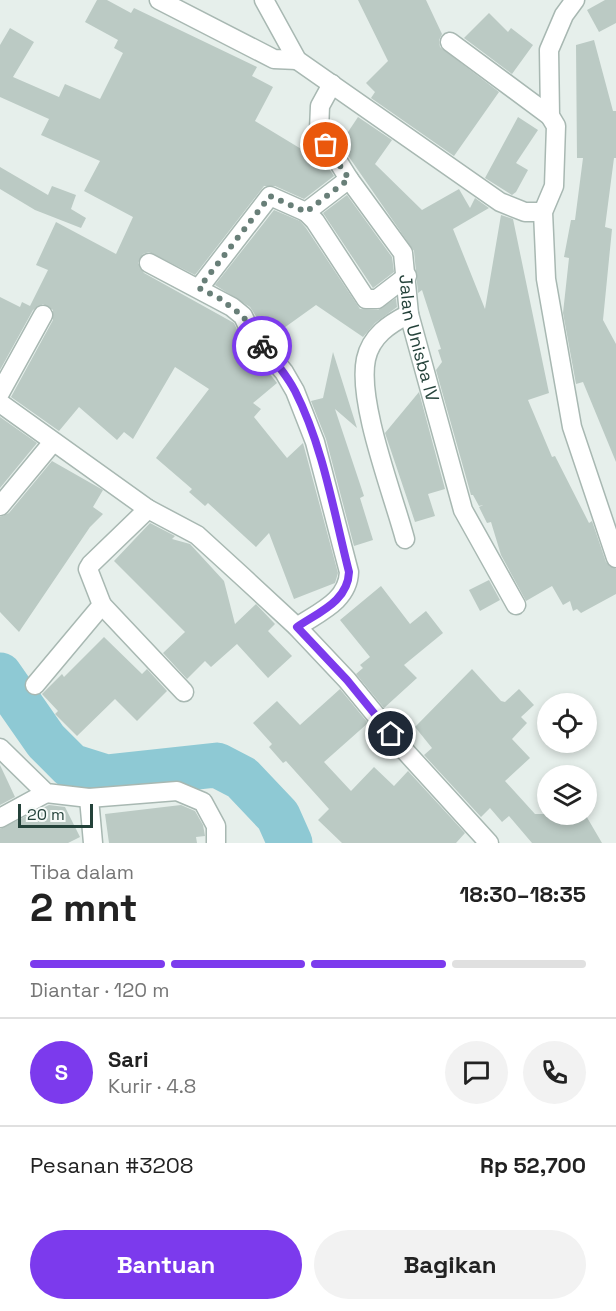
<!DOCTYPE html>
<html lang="id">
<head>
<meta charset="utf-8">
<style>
	body { margin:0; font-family:"Space Grotesk",sans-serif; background:#f2f2f2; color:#222; height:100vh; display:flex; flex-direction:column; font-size:22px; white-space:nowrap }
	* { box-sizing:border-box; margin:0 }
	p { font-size:20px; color:#767676 }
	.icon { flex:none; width:33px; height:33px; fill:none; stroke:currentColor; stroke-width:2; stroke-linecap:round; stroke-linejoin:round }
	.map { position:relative; height:843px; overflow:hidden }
	.drawer { display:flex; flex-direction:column; background:#fff; flex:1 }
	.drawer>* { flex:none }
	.fabs { position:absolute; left:537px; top:693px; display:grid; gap:12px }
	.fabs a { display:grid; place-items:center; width:60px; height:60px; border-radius:50%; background:#fff; box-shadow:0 3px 9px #0003; font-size:30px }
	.scale { position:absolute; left:18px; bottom:15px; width:75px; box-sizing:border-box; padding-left:6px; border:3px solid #24423a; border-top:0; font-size:16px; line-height:21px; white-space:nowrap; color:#24423a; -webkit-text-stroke:4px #f7fbf9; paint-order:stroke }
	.pin { position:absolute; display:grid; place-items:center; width:51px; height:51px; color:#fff; margin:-26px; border:3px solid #fff; border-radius:50%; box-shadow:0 2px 6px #0007 }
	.courier { position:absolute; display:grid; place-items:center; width:60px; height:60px; margin:-30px; border:4px solid #7c3aed; border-radius:50%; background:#fff; color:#222; box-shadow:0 2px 8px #0007 }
	.headline em { font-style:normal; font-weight:600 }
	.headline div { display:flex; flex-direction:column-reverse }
	.headline { display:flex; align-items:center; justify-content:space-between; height:102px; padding:0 30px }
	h1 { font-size:39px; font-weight:600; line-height:45px }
	.bar { display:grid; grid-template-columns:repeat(4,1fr); gap:9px 6px; align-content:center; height:72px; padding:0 30px }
	.bar i { height:8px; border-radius:4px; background:#e0e0e0 }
	.bar .active { background:#7c3aed }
	.bar p { grid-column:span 4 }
	.line { display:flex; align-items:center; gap:15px; padding:0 30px; border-top:2px solid #e0e0e0 }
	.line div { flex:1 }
	.round { display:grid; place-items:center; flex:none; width:63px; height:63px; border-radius:32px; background:#f2f2f2 }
	.button { display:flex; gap:12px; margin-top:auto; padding:12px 30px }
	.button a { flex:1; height:69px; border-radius:36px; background:#7c3aed; color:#fff; font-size:24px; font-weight:600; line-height:69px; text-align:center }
	.button a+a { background:#f2f2f2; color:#222 }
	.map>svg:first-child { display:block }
</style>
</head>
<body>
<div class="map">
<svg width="616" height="843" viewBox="0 0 616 843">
	<rect width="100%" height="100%" fill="#e6efeb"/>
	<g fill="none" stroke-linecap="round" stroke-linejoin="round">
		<polyline stroke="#8ec9d4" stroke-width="45" points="0,675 46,741 71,766 106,777 217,765 242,778 278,816 290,843"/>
	</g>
	<g fill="#bbcac4">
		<polygon points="97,0 107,0 131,13 134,8 257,67 252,76 273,87 255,121 326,164 334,176 304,199 275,186 264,186 195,275 149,252 143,254 138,263 144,273 234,323 241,338 277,383 253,403 261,409 254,417 287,458 303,443 338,573 335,583 294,599 269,533 256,547 208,503 205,506 189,492 192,489 156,458 209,389 175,367 133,439 124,432 117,440 79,407 59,431 11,397 53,320 53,310 43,304 33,310 0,370 0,297 20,307 22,302 30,306 48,270 36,265 56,222 116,254 133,217 84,191 100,161 41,135 49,119 0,97 0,45 10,28 34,42 13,77 59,97 65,84 100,99 123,53 114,48 118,40 85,22"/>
		<polygon points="358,0 426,0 442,34 439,40 440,47 499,92 454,156 371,98 375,92 366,83 388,61"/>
		<polygon points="605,0 616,0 616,23 599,32 587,10"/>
		<polygon points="489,13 508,32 511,28 533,45 512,74 464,38"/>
		<polygon points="594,40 613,111 616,111 616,158 614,158 605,227 612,229 603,320 616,344 616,462 583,382 576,384 563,313 569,258 564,257 571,220 575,220 583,158 577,158 576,45"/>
		<polygon points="358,117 392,140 375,164 422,210 459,189 470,208 475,198 489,208 453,229 485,309 501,215 513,219 549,393 528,400 552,457 555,456 589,523 592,521 606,562 616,569 616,594 581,613 577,609 573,611 570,601 563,605 552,586 526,601 501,555 491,522 487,523 479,507 483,505 479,506 473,495 471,495 436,370 442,362 438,350 441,349 422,290 418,293 414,251 340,144"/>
		<polygon points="518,117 538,130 516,163 528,170 516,192 512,195 485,178"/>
		<polygon points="0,167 48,195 52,186 76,195 71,209 86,218 81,228 35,210 0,189"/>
		<polygon points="347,195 392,257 394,272 373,288 323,213"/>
		<polygon points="274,210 300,221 306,228 360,309 378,310 396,298 397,307 375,323 363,337 316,305 270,338 250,307 215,285"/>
		<polygon points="333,352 357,428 335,409 364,496 360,498 373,540 354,546 326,439 311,401 323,398"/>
		<polygon points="419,392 445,489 428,494 435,516 415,522 385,433"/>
		<polygon points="0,417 37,443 0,488"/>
		<polygon points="52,461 103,490 93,507 103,514 90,527 19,632 0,612 0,517 9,513"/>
		<polygon points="150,523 175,536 172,539 190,544 224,581 235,624 256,604 275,624 268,631 292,656 268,678 237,644 211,667 205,661 187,679 163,653 185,632 114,561"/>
		<polygon points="489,580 500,600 480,611 469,590"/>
		<polygon points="381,586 410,624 426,611 443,633 404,665 417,678 384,708 356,674 363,668 360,665 370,657 340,620"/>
		<polygon points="104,637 142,674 147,669 167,691 137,721 115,699 77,736 55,714 58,711 42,694 62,674 64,677"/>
		<polygon points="472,669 501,701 505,702 519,689 534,705 521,717 527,723 512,739 530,758 505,781 535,814 585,814 602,843 532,843 509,816 502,822 490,808 481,817 424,755 432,748 415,727"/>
		<polygon points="340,689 368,723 324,762 351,791 374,767 394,786 408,771 465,833 456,843 342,843 318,820 329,809 286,761 283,763 269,747 272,744 253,723 277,701 300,725"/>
		<polygon points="0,765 15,797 0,805"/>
		<polygon points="49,805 65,807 80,837 68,843 0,843 0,829"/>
		<polygon points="181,805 195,811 203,825 205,836 196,837 197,843 109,843 105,814"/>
	</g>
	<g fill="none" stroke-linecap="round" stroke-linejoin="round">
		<g stroke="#a8b8b2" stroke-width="21">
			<g id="street">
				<polyline points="159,0 274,59 297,60"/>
				<polyline points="264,0 297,60 500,202 525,212 543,212"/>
				<polyline points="575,0 564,15 549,50 550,116 556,126 554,186 543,212 546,279 572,427 616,558"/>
				<polyline points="450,42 550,116"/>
				<path id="s1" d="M332 84 320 106 319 131 349 179 403 253 409 314 463 510 516 605"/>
				<polyline points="306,212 315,221 366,299 377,299 407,276"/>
				<path d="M149 263 232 307 243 316 250 331 284 372 295 391 315 442 349 572C348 601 319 612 297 627"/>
				<polyline points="199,288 270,196 306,212 349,179"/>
				<polyline points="0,393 43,315"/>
				<polyline points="0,403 148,509 197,535 243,577 297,627 347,680 406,752 489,843"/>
				<polyline points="0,506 53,442"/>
				<path d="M405 539C393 494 357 402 366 359 371 336 389 324 409 314"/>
				<polyline points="102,605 184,692"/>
				<polyline points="35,685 102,605 88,569 91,564 148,509"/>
				<polyline points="0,748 46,793 89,798 177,791 203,802 216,826 216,843"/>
				<polyline points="89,798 93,843"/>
				<polyline points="0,818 46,793"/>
			</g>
		</g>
		<use href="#street" stroke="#fff" stroke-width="18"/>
	</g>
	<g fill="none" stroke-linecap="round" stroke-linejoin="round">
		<polyline stroke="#687f78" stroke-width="6" stroke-dasharray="0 10.8" points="262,346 243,316 219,298 199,288 270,196 306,212 349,179 326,145"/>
		<path stroke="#7c3aed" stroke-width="8" d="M262 346C274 360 286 374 295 391 323 446 334 513 349 572 348 601 319 612 297 627L347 680 391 734"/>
	</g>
	<g text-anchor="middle" stroke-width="6" stroke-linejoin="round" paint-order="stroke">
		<g font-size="18" fill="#24423a" stroke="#f7fbf9">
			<text dy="6" stroke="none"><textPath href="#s1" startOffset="285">Jalan Unisba lV</textPath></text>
		</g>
	</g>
</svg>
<div class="fabs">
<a><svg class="icon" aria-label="locate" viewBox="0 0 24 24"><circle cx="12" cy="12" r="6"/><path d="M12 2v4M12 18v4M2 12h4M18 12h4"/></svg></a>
<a><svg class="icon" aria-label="layers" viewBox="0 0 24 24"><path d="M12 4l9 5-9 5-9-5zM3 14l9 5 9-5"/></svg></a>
</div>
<div class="scale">20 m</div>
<div class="pin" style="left:326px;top:145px;background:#ea580c"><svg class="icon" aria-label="bag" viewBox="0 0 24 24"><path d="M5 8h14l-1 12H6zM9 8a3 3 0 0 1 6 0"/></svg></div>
<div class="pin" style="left:391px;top:734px;background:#1f2937"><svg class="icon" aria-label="home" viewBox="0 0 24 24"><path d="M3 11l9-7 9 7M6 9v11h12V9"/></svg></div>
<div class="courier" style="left:262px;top:346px"><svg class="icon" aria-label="bike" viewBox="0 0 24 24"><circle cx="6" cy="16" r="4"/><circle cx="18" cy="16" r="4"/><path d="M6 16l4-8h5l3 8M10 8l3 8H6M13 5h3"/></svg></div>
</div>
<section class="drawer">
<div class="headline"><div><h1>2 mnt</h1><p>Tiba dalam</p></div><em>18:30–18:35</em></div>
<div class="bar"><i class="active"></i><i class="active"></i><i class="active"></i><i></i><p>Diantar · 120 m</p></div>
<div class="line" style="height:108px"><b class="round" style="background:#7c3aed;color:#fff">S</b><div><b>Sari</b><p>Kurir · 4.8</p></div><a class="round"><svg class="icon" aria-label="chat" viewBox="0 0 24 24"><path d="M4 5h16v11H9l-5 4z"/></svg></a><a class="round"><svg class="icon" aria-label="phone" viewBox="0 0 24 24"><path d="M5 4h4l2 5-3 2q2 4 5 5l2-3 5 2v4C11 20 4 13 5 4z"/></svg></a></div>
<div class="line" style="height:78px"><div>Pesanan #3208</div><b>Rp 52,700</b></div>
<div class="button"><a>Bantuan</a><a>Bagikan</a></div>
</section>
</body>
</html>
